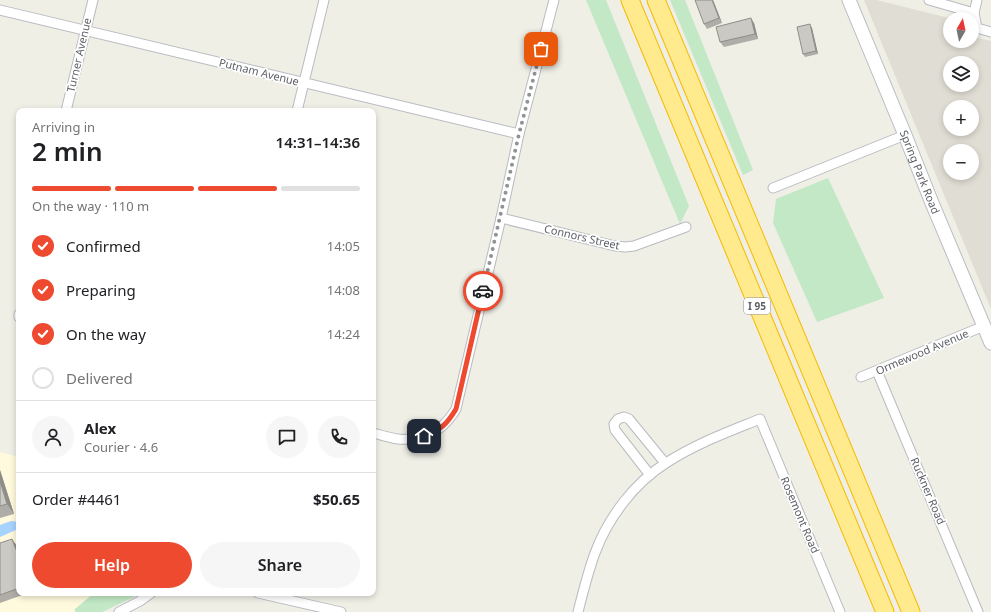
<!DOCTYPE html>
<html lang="en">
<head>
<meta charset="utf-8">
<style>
	body { margin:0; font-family:"Noto Sans",sans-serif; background:#f6f6f6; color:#202124; height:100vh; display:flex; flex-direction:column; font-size:15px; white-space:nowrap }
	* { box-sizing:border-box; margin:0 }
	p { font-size:13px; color:#757577 }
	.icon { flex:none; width:22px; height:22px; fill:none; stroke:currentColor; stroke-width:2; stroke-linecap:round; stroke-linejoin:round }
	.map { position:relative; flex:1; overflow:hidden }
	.sheet { position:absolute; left:16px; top:108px; width:360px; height:488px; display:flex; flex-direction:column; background:#fff; border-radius:8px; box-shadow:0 2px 6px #0003 }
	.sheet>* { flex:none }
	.needle { width:26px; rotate:9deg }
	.tools { position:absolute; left:943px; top:12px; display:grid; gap:8px }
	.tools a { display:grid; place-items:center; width:36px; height:36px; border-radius:50%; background:#fff; box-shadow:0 2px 6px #0003; font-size:20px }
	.pin { position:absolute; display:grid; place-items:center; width:34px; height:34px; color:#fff; margin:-17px; border-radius:8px; box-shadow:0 2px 6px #0006 }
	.courier { position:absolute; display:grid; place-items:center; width:40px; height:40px; margin:-20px; border:3px solid #ed4a2f; border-radius:50%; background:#fff; color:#222; box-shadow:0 1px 5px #0007 }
	.overview em { font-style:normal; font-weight:600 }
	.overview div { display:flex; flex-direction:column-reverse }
	.overview { display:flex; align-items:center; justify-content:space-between; height:68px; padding:0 16px }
	h1 { font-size:26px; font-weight:600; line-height:30px }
	.bar { display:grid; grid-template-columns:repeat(4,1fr); gap:6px 4px; align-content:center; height:48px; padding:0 16px }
	.bar i { height:5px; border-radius:3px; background:#e0e0e0 }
	.bar .active { background:#ed4a2f }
	.bar p { grid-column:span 4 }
	.line { display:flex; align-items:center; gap:10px; padding:0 16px; border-top:1px solid #e0e0e0 }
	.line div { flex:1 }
	.round { display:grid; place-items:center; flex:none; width:42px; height:42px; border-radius:21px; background:#f6f6f6 }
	ol { padding:0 16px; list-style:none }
	li { display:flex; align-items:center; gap:12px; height:44px }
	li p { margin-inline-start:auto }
	li .icon { padding:4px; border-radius:50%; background:#ed4a2f; color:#fff; stroke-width:4 }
	li:last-child { color:#757577 }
	li i { width:22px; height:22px; border:2px solid #e0e0e0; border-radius:50% }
	.cta { display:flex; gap:8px; margin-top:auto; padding:8px 16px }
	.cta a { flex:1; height:46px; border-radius:24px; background:#ed4a2f; color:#fff; font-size:16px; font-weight:600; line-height:46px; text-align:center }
	.cta a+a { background:#f6f6f6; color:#202124 }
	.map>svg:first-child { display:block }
</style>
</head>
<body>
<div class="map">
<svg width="991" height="612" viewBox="0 0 991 612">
	<rect width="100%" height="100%" fill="#f0efe6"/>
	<polygon fill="#fff9dd" points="0,452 19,457 19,593 94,593 75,609 76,612 0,612"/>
	<path fill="#e0ded4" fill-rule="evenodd" d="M864 0H877L953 19H950V41H972V35L974 37 991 41V309ZM950 63H972V85H950ZM950 107H972V129H950ZM950 151H972V173H950Z"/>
	<g fill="#c2e8c5">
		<polygon points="586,0 606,0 689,206 680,224"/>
		<polygon points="670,0 685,0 753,170 743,175"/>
		<polygon points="828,178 884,298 817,322 773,223 776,199"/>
		<polygon points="94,593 138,593 134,597 102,612 76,612 74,610"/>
	</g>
	<polygon fill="#a7d3ff" points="11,521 19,522 19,527 16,530 0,537 0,525"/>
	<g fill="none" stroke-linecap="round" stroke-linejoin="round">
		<g stroke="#b8bbc0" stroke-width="11">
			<g id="street">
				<polyline points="929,0 974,13"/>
				<polyline points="977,0 974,13 977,28 991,32"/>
				<polyline points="0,10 519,134"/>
				<polyline points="66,111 93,0"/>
				<polyline points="297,111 324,0"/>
				<polyline points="773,188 905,135"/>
				<polyline points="501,218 615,246 625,247 634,246 686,227"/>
				<polyline points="19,314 19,317"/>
				<polyline points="877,371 978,612"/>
				<polyline points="861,377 984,326"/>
				<path d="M373 433C381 435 390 438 398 439 404 440 411 439 417 438 436 434 446 425 456 409L501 218 519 134 554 0"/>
				<polyline points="650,475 615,430 614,424 618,419 624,417 629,419 665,463"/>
				<polyline points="258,593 341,612"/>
				<polyline points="119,612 140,601 151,593"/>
				<path d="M578 612C583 592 588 572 595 553 608 518 634 483 666 463 695 444 728 432 760 419L840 612"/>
			</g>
		</g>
		<g stroke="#b9bcc2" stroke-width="15">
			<g id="secondary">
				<path id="s1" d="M849 0 905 135 932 203 991 343"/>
			</g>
		</g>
		<g stroke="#f6b900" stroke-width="19">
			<g id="highway">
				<polyline points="630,0 885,612"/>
				<polyline points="656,0 911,612"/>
			</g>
		</g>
		<use href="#street" stroke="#fff" stroke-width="9"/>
		<use href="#secondary" stroke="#fff" stroke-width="13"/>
		<use href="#highway" stroke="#ffea8e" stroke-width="17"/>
	</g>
	<g fill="#afada8">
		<polygon points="713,0 722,23 707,29 704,24"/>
		<polygon points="754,23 758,39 724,47 720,42"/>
		<polygon points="812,28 818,54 805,57 803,54"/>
		<polygon points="0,470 14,514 0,518"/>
		<polygon points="0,543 17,546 19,551 19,593 28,593 0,603"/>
	</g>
	<g fill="#8e8d88">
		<polygon points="712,0 713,0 722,23 719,18"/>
		<polygon points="751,18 754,23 758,39 755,34"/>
		<polygon points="810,24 812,28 818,54 816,51"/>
		<polygon points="0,470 14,514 7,504 0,481"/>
		<polygon points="12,539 17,546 19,551 19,557"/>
	</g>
	<g fill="#cbc9c3" stroke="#8e8d88">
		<polygon points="695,0 712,0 719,18 704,24"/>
		<polygon points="751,18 755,34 720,42 716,27"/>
		<polygon points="810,24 816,51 803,54 797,27"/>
		<polygon points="0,481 7,504 0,506"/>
		<polygon points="12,539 19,557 19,588 0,595 0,543"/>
	</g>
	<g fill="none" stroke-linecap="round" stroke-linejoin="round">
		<polyline stroke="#909393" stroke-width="4" stroke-dasharray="0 7.2" points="483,291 519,134 541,49"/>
		<path stroke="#ed4a2f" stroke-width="5" d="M424 436C441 430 447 424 456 409L483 291"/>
	</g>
	<g text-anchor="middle" stroke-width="3.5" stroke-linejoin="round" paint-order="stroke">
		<rect fill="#fff" stroke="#8e9095" stroke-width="1" x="744" y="298" width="26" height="16" rx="3"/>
		<g font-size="10" font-weight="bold" fill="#5d6167">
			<text x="757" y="310">I 95</text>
		</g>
		<g font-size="11" fill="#5d6167" stroke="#fff">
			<text transform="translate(79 55) rotate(-77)" y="4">Turner Avenue</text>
			<text transform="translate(259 72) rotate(14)" y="4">Putnam Avenue</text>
			<text dy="4" stroke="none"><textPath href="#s1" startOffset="186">Spring Park Road</textPath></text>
			<text transform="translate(582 237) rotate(13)" y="4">Connors Street</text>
			<text transform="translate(922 352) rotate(-23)" y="4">Ormewood Avenue</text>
			<text transform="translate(928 491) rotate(67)" y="4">Ruckner Road</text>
			<text transform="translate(800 515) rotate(67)" y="4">Rosemont Road</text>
		</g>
	</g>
</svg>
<div class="tools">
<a><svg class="needle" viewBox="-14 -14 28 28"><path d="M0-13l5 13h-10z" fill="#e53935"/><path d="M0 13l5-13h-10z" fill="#757577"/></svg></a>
<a><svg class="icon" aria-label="layers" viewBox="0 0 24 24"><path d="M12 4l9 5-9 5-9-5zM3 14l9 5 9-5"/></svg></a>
<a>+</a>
<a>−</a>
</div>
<div class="pin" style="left:541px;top:49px;background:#ea580c"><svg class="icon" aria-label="bag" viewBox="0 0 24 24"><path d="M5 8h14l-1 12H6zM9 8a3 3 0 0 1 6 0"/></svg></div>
<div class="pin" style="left:424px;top:436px;background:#1f2937"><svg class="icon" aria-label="home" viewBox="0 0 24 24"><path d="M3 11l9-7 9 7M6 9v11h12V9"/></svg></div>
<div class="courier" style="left:483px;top:291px"><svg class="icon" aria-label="car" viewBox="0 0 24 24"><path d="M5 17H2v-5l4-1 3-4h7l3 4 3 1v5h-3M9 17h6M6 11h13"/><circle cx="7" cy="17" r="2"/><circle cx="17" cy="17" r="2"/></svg></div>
<section class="sheet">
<div class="overview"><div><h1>2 min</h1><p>Arriving in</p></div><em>14:31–14:36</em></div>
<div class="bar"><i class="active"></i><i class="active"></i><i class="active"></i><i></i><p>On the way · 110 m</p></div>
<ol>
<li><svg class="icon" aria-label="check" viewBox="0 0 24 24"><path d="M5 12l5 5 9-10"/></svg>Confirmed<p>14:05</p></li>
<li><svg class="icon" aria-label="check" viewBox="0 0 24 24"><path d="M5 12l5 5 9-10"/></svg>Preparing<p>14:08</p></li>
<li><svg class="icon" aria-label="check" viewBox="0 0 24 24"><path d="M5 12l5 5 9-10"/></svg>On the way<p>14:24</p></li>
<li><i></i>Delivered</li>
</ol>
<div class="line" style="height:72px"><a class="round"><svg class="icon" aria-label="person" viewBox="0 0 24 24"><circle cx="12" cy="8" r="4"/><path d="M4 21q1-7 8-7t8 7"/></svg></a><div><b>Alex</b><p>Courier · 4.6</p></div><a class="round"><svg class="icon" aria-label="chat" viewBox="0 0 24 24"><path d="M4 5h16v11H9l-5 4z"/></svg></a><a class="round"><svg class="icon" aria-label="phone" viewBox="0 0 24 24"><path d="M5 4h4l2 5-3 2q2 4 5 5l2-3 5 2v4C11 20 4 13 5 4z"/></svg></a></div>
<div class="line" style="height:52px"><div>Order #4461</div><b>$50.65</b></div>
<div class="cta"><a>Help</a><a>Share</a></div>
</section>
</div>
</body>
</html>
